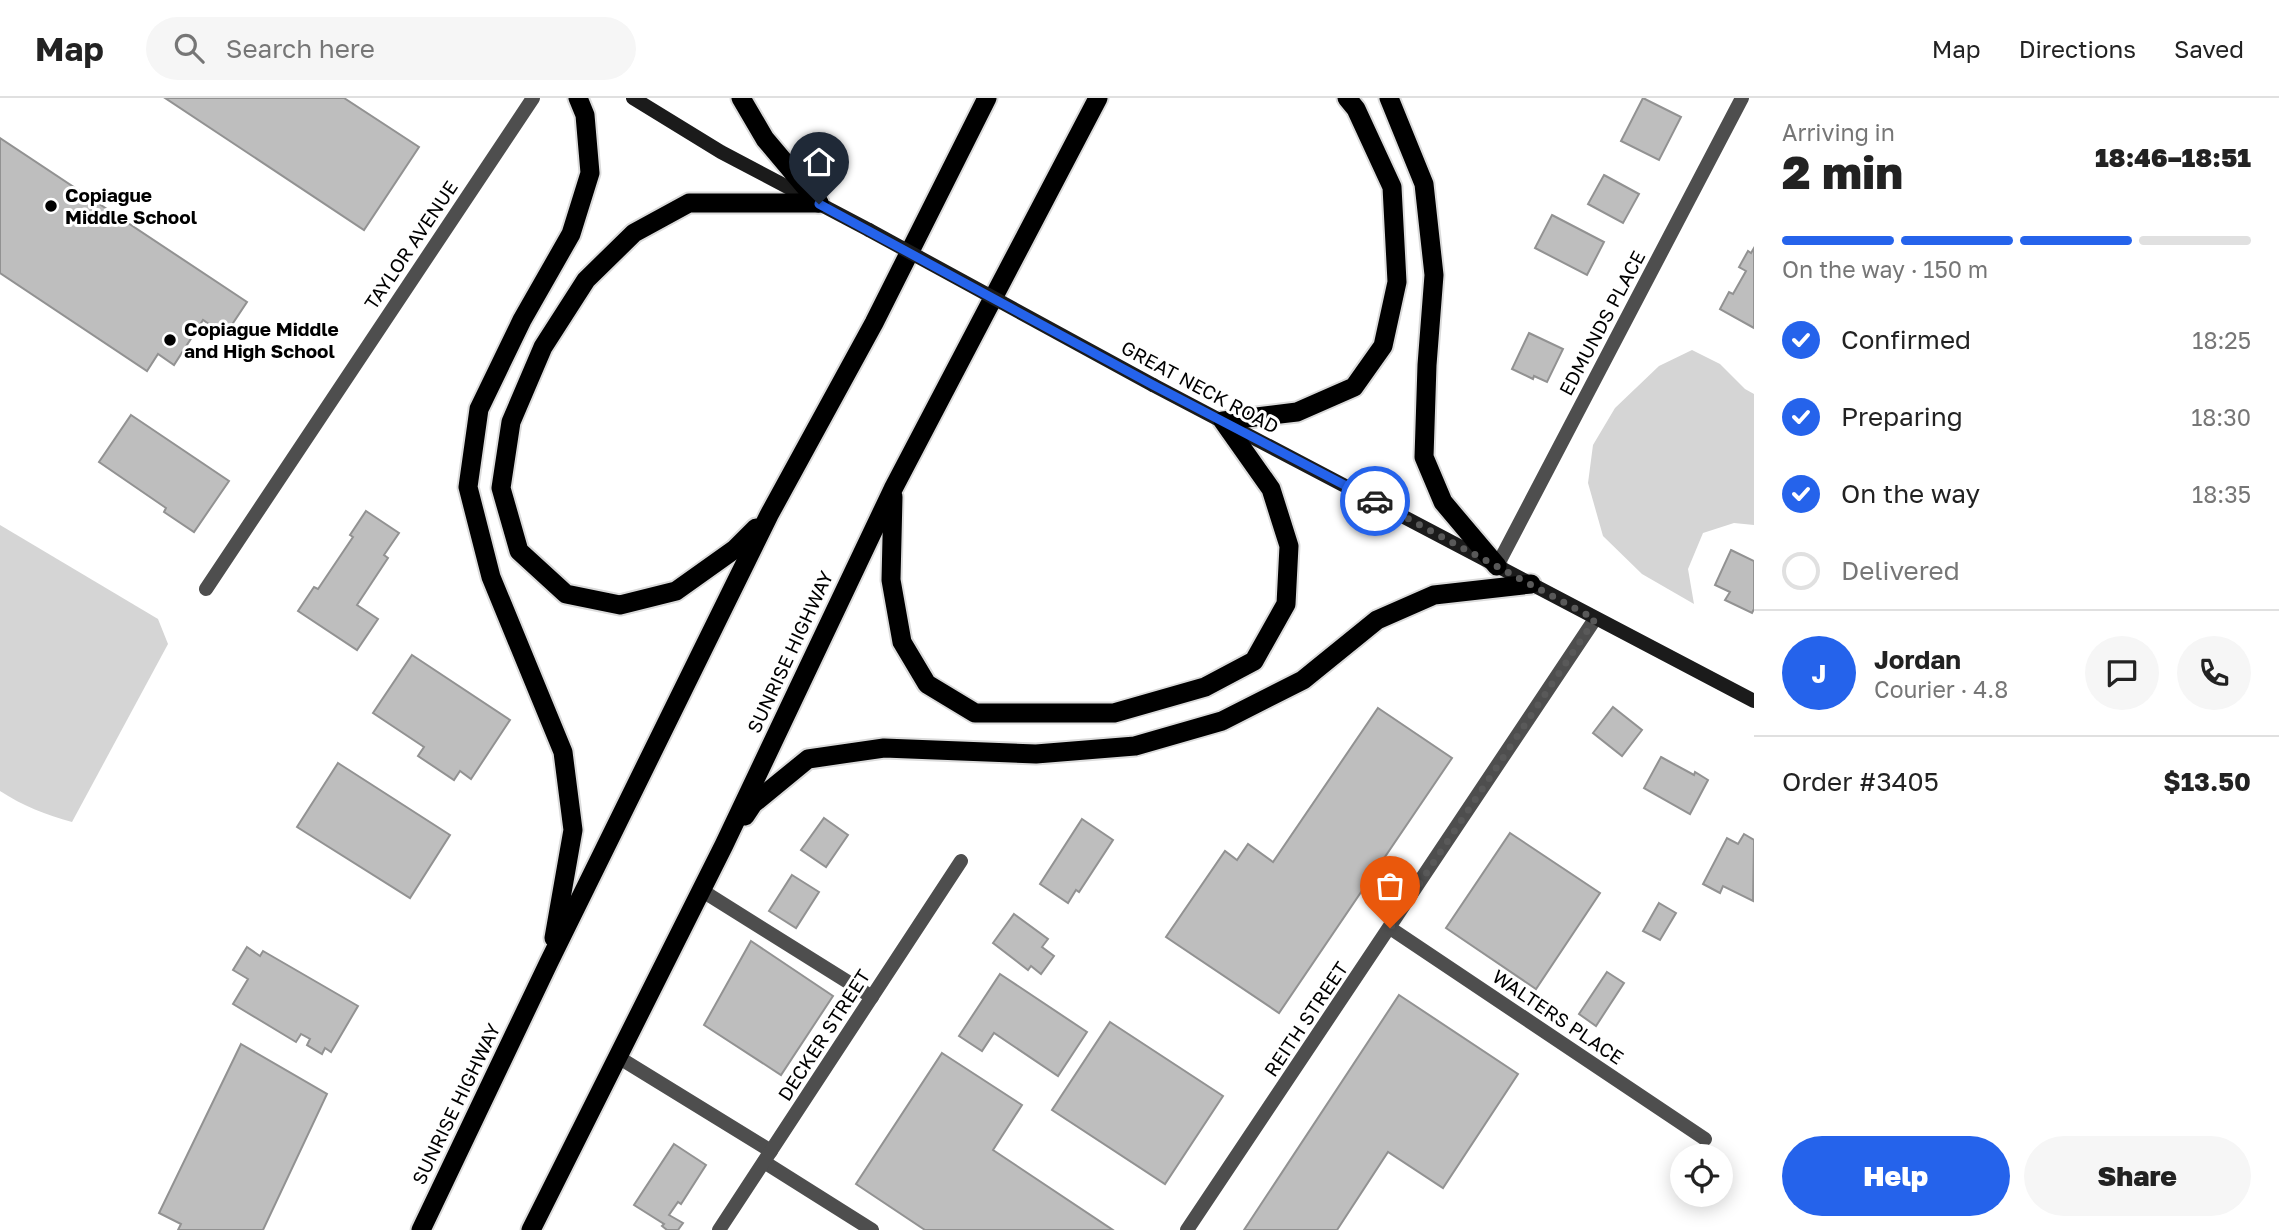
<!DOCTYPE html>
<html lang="en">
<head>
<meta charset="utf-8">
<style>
	body { margin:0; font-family:"Golos Text",sans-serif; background:#f6f6f6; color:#222; height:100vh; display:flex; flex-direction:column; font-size:26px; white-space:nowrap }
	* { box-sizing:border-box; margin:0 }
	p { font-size:23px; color:#767676 }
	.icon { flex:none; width:38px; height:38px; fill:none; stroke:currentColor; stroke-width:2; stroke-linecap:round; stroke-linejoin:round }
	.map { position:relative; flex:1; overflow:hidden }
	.panel { display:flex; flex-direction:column; background:#fff; width:525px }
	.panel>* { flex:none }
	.tools { position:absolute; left:1670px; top:1046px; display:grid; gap:14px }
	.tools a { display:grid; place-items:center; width:63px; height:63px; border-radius:50%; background:#fff; box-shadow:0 4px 18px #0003; font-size:35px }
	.pin { position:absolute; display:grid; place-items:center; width:60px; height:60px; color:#fff; margin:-72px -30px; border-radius:50% 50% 50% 0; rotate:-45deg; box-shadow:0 0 7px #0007 }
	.pin .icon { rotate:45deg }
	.courier { position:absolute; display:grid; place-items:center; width:70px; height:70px; margin:-35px; border:5px solid #2563eb; border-radius:50%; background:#fff; color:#222; box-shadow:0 2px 9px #0007 }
	.summary em { font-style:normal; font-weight:800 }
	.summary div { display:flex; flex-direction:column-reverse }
	.summary { display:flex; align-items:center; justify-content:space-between; height:119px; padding:0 28px }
	h1 { font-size:46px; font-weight:800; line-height:52px }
	.bar { display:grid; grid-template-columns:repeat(4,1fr); gap:10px 7px; align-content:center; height:84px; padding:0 28px }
	.bar i { height:9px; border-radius:5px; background:#e0e0e0 }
	.bar .selected { background:#2563eb }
	.bar p { grid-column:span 4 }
	.line { display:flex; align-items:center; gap:18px; padding:0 28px; border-top:2px solid #e0e0e0 }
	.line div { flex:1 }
	.round { display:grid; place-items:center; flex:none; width:74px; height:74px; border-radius:37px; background:#f6f6f6 }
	ol { padding:0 28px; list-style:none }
	li { display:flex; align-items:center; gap:21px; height:77px }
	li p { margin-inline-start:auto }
	li .icon { padding:7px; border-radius:50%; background:#2563eb; color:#fff; stroke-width:4 }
	li:last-child { color:#767676 }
	li i { width:38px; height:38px; border:4px solid #e0e0e0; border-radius:50% }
	.cta { display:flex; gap:14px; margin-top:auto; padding:14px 28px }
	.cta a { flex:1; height:80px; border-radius:42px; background:#2563eb; color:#fff; font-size:28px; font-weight:800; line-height:80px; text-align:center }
	.cta a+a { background:#f6f6f6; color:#222 }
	header { display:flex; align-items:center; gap:42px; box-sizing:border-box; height:98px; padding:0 35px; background:#fff; border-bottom:2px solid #e0e0e0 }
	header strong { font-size:33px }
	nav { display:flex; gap:38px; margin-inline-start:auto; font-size:24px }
	.search { width:490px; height:63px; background:#f6f6f6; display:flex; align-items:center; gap:18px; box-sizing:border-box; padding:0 24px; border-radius:38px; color:#767676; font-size:26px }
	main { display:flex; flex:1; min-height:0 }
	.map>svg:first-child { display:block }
</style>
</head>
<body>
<header>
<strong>Map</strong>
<div class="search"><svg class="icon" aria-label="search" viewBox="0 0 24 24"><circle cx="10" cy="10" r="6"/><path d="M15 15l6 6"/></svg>Search here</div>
<nav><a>Map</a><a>Directions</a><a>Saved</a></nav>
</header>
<main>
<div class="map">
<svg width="1754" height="1132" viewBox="0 0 1754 1132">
	<rect width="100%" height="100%" fill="#fff"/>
	<g fill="#d5d5d5">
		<polygon points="1692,252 1720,266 1745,291 1754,296 1754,427 1734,425 1703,435 1688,471 1694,506 1642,476 1603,438 1588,385 1593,347 1615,310 1659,268"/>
		<path d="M0 427 158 521 168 546 72 724C46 717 23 708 0 693Z"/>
	</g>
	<g fill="#bebebe" stroke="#929292" stroke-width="2">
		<polygon points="165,0 344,0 419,49 364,132"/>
		<polygon points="1643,0 1681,19 1659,62 1621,43"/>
		<polygon points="0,40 247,204 225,237 203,222 174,267 158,256 147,273 0,175"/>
		<polygon points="1604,77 1639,96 1623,125 1588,106"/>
		<polygon points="1552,117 1604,144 1587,177 1535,150"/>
		<polygon points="1754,150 1754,230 1720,211 1729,194 1733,196 1746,173 1739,169 1748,153 1751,155"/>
		<polygon points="1529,235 1563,251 1547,284 1534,278 1533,281 1512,271"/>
		<polygon points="131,317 229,383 194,434 164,414 166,410 99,364"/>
		<polygon points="366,413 399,435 384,457 388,460 357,507 378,521 357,552 298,513 314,489 318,491 353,439 350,437"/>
		<polygon points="1731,452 1754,463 1754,511 1752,515 1725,502 1730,494 1715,487"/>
		<polygon points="412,557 510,622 471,681 460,673 454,682 418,658 424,649 373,615"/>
		<polygon points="1613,609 1642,632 1622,658 1593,635"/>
		<polygon points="1378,610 1452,660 1279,915 1166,839 1225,753 1237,762 1248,746 1273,764"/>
		<polygon points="1661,659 1694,677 1695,674 1708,682 1690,716 1644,690"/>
		<polygon points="338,665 450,737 410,800 297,729"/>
		<polygon points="824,720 848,737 826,769 801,752"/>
		<polygon points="1082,721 1113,742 1079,794 1076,792 1068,805 1040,786"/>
		<polygon points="1510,735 1600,795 1536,891 1446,830"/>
		<polygon points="1744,736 1754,742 1753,803 1723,788 1720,795 1703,786 1727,740 1738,746"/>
		<polygon points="792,777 819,794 796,830 769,813"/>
		<polygon points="1659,805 1676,815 1660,842 1643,833"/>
		<polygon points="1014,816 1048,841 1042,849 1054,858 1041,876 1031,868 1028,872 993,845"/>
		<polygon points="751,843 833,898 781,977 704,927"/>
		<polygon points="247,849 260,858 263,853 358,908 331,954 325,950 322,956 307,947 310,941 301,936 296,944 233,906 248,881 233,872"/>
		<polygon points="1607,874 1624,885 1596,928 1579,916"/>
		<polygon points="1000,876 1087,934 1058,978 994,935 982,953 959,938"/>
		<polygon points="1399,897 1518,976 1443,1090 1388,1054 1337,1132 1244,1132"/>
		<polygon points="1110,924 1223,998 1165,1086 1052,1012"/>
		<polygon points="241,946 327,996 263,1132 178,1132 181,1126 159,1115"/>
		<polygon points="942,955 1022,1007 993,1052 1113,1132 925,1132 856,1086"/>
		<polygon points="674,1046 706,1067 681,1106 678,1104 669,1117 683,1125 678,1132 667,1132 662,1128 664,1126 634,1107"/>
	</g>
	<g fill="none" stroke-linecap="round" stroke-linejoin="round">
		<g stroke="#dbdbdb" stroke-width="23">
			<g id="trunk">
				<polyline points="741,0 765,41 819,105"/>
				<polyline points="1389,0 1424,86 1434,177 1427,267 1424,359 1443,404 1497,468"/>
				<polyline points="893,399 891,482 902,544 927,586 975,615 1114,615 1205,589 1254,563 1286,506 1289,448 1271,391 1223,323 1297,314 1354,289 1383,248 1397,184 1392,89 1356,11 1347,0"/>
				<polyline points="756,430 735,451 676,493 620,507 566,496 519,453 501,390 511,324 543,249 586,182 634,135 689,105 819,105"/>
				<polyline points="745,718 753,706 808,661 884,650 1036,656 1135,648 1222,623 1303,582 1377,522 1434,497 1531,486"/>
				<polyline points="554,840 573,732 563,654 491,479 468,389 479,311 522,222 571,136 590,75 585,17 578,0"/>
				<polyline points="421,1132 549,864 769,417 874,225 987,0"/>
				<polyline points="531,1132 724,747 893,391 1098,0"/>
			</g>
		</g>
		<g stroke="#4e4e4e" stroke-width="14">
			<polyline points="701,792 872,899"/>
			<polyline points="618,959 771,1053"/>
			<polyline points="764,1064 872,1132"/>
		</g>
		<g stroke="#4e4e4e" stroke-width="14">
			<polyline points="1497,468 1742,0"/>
			<polyline points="206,491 533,0"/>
			<polyline points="1390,830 1705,1041"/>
			<polyline points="719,1132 961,763"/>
			<polyline points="1187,1132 1595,521"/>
		</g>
		<g stroke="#1b1b1b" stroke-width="14">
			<polyline points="633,0 721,54 869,132"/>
			<polyline points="1153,287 1754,603"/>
		</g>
		<use href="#trunk" stroke="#000" stroke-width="19"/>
		<polyline stroke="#1b1b1b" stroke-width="14" points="869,132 1153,287"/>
	</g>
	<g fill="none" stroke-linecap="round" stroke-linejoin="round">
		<polyline stroke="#595959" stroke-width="7" stroke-dasharray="0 12.6" points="1375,403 1595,521 1390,830"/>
		<polyline stroke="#2563eb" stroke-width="9" points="819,106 1153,287 1375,403"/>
	</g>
	<g fill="#000" stroke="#fff" stroke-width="2.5">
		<circle cx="51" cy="108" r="7"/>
		<circle cx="170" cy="242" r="7"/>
	</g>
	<g text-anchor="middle" stroke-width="6" stroke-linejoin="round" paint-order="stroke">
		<g font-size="19" font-weight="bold" fill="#000" stroke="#fff" text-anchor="start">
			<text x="65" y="104">Copiague<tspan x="65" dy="22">Middle School</tspan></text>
			<text x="184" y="238">Copiague Middle<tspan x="184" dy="22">and High School</tspan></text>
		</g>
		<g font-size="19" fill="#000" stroke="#fff">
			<text transform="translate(411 147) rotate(-56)" y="7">TAYLOR AVENUE</text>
			<text transform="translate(1602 225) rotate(-62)" y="7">EDMUNDS PLACE</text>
			<text transform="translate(1200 289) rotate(28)" y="7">GREAT NECK ROAD</text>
			<text transform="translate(790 554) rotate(-65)" y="7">SUNRISE HIGHWAY</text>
			<text transform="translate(1558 919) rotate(34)" y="7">WALTERS PLACE</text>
			<text transform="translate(1306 921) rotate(-56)" y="7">REITH STREET</text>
			<text transform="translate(824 937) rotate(-57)" y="7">DECKER STREET</text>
			<text transform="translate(456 1006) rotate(-64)" y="7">SUNRISE HIGHWAY</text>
		</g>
	</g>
</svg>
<div class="tools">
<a><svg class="icon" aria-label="locate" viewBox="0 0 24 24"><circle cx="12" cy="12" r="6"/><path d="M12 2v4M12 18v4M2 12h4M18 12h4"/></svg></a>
</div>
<div class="pin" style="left:1390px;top:830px;background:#ea580c"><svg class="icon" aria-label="bag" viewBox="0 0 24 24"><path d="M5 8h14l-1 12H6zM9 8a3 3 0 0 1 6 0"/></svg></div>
<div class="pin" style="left:819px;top:106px;background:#1f2937"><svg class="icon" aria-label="home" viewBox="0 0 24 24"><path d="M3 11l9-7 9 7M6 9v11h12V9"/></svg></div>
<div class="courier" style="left:1375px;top:403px"><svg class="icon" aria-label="car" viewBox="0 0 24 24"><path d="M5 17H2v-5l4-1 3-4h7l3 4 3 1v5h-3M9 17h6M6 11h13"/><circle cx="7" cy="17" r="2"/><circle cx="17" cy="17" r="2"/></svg></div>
</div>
<section class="panel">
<div class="summary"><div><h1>2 min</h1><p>Arriving in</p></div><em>18:46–18:51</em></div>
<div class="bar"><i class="selected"></i><i class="selected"></i><i class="selected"></i><i></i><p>On the way · 150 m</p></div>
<ol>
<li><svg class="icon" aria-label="check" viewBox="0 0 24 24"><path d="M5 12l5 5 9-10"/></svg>Confirmed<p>18:25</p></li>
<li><svg class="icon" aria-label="check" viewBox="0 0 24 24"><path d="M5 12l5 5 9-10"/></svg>Preparing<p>18:30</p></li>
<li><svg class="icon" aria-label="check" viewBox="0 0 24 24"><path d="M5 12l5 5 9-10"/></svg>On the way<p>18:35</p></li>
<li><i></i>Delivered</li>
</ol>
<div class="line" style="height:126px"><b class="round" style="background:#2563eb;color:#fff">J</b><div><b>Jordan</b><p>Courier · 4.8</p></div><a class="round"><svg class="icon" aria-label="chat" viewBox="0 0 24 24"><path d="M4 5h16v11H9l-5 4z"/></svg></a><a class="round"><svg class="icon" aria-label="phone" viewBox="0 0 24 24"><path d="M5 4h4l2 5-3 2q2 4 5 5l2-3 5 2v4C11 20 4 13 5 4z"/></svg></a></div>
<div class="line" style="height:91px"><div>Order #3405</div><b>$13.50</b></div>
<div class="cta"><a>Help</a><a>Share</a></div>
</section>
</main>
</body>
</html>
